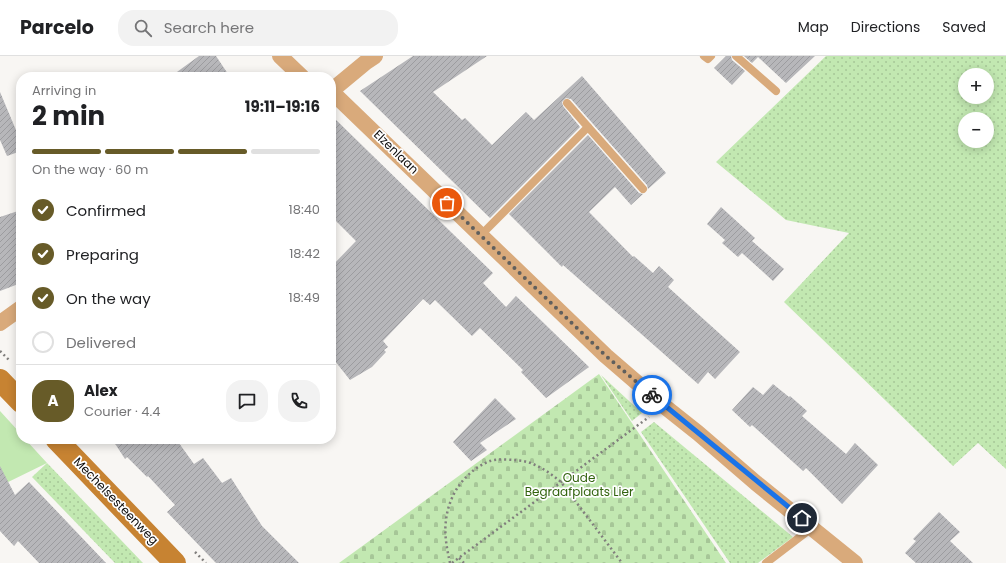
<!DOCTYPE html>
<html lang="en">
<head>
<meta charset="utf-8">
<style>
	body { margin:0; font-family:Poppins,sans-serif; background:#f2f2f2; color:#202124; height:100vh; display:flex; flex-direction:column; font-size:15px; white-space:nowrap }
	* { box-sizing:border-box; margin:0 }
	p { font-size:13px; color:#757577 }
	.icon { flex:none; width:22px; height:22px; fill:none; stroke:currentColor; stroke-width:2; stroke-linecap:round; stroke-linejoin:round }
	.map { position:relative; flex:1; overflow:hidden }
	.details { position:absolute; left:16px; top:16px; width:320px; height:372px; display:flex; flex-direction:column; background:#fff; border-radius:16px; box-shadow:0 2px 10px #0003 }
	.details>* { flex:none }
	.buttons { position:absolute; left:958px; top:12px; display:grid; gap:8px }
	.buttons a { display:grid; place-items:center; width:36px; height:36px; border-radius:50%; background:#fff; box-shadow:0 2px 10px #0003; font-size:20px }
	.pin { position:absolute; display:grid; place-items:center; width:34px; height:34px; color:#fff; margin:-17px; border:2px solid #fff; border-radius:50%; box-shadow:0 1px 4px #0007 }
	.courier { position:absolute; display:grid; place-items:center; width:40px; height:40px; margin:-20px; border:3px solid #1a73e8; border-radius:50%; background:#fff; color:#222; box-shadow:0 1px 5px #0007 }
	.summary em { font-style:normal; font-weight:700 }
	.summary div { display:flex; flex-direction:column-reverse }
	.summary { display:flex; align-items:center; justify-content:space-between; height:68px; padding:0 16px }
	h1 { font-size:26px; font-weight:700; line-height:30px }
	.bar { display:grid; grid-template-columns:repeat(4,1fr); gap:6px 4px; align-content:center; height:48px; padding:0 16px }
	.bar i { height:5px; border-radius:3px; background:#e0e0e0 }
	.bar .on { background:#675b28 }
	.bar p { grid-column:span 4 }
	.line { display:flex; align-items:center; gap:10px; padding:0 16px; border-top:1px solid #e0e0e0 }
	.line div { flex:1 }
	.round { display:grid; place-items:center; flex:none; width:42px; height:42px; border-radius:16px; background:#f2f2f2 }
	ol { padding:0 16px; list-style:none }
	li { display:flex; align-items:center; gap:12px; height:44px }
	li p { margin-inline-start:auto }
	li .icon { padding:4px; border-radius:50%; background:#675b28; color:#fff; stroke-width:4 }
	li:last-child { color:#757577 }
	li i { width:22px; height:22px; border:2px solid #e0e0e0; border-radius:50% }
	header { display:flex; align-items:center; gap:24px; box-sizing:border-box; height:56px; padding:0 20px; background:#fff; border-bottom:1px solid #e0e0e0 }
	header strong { font-size:19px }
	nav { display:flex; gap:22px; margin-inline-start:auto; font-size:14px }
	.search { width:280px; height:36px; background:#f2f2f2; display:flex; align-items:center; gap:10px; box-sizing:border-box; padding:0 14px; border-radius:16px; color:#757577; font-size:15px }
	.map>svg:first-child { display:block }
</style>
</head>
<body>
<header>
<strong>Parcelo</strong>
<div class="search"><svg class="icon" aria-label="search" viewBox="0 0 24 24"><circle cx="10" cy="10" r="6"/><path d="M15 15l6 6"/></svg>Search here</div>
<nav><a>Map</a><a>Directions</a><a>Saved</a></nav>
</header>
<div class="map">
<svg width="1006" height="507" viewBox="0 0 1006 507">
	<defs>
		<pattern id="grass-dots" width="8" height="8" patternUnits="userSpaceOnUse"><rect width="8" height="8" fill="#c2e8b1"/><path d="M2 2h.1M6 6h.1" fill="none" stroke="#a6c697" stroke-width="1.8" stroke-linecap="round"/></pattern>
		<pattern id="cemetery-stones" width="16" height="16" patternUnits="userSpaceOnUse"><rect width="16" height="16" fill="#c2e8b1"/><path d="M2 7V4a2 2 0 0 1 4 0v3zM10 15v-3a2 2 0 0 1 4 0v3z" fill="#a6c697"/></pattern>
		<pattern id="building-hatch" width="6" height="6" patternUnits="userSpaceOnUse"><rect width="6" height="6" fill="#b7b7ba"/><path d="M-1 1l2-2M0 6l6-6M5 7l2-2" fill="none" stroke="#9c9c9f"/></pattern>
	</defs>
	<rect width="100%" height="100%" fill="#f8f6f3"/>
	<g fill="url(#grass-dots)" fill-rule="evenodd">
		<path d="M826 0H1006V413L978 387 953 410 784 246 849 177 786 164 716 106ZM965 19H987V41H965ZM965 63H987V85H965Z"/>
		<polygon points="601,319 642,357 632,365"/>
		<polygon points="654,366 793,481 758,507 730,507 641,376"/>
		<polygon points="47,407 143,507 115,507 32,421"/>
	</g>
	<polygon fill="url(#cemetery-stones)" points="599,318 726,507 339,507"/>
	<polygon fill="#c2e8b1" points="0,355 21,378 21,383 25,383 47,407 0,430"/>
	<g fill="url(#building-hatch)">
		<polygon points="199,0 216,0 230,21 170,21"/>
		<polygon points="413,0 487,0 433,36 462,64 465,62 492,89 526,56 534,64 582,20 666,117 648,133 647,129 571,43 566,42 562,46 563,50 580,71 490,162 360,35"/>
		<polygon points="726,0 731,0 732,4 745,15 732,29 714,12"/>
		<polygon points="744,0 815,0 786,27 758,1 752,7"/>
		<polygon points="0,36 21,86 21,95 7,100 0,84"/>
		<polygon points="331,59 493,217 483,227 506,251 516,240 589,311 546,342 521,316 523,314 480,272 472,280 435,244 430,249 423,243 383,285 388,291 384,294 386,296 372,311 350,324 331,300 331,211 356,185 331,160"/>
		<polygon points="588,79 639,137 643,138 631,149 615,131 589,156 633,201 634,200 653,217 659,210 674,224 668,231 740,296 715,323 708,316 698,328 563,209 562,211 509,158"/>
		<polygon points="721,151 755,182 752,185 784,213 773,225 742,197 738,201 722,187 725,184 707,168"/>
		<polygon points="21,154 21,227 0,235 0,161"/>
		<polygon points="773,328 789,341 790,340 807,355 802,360 846,398 855,387 878,409 842,448 806,412 803,415 752,369 750,371 732,354 753,331 763,339"/>
		<polygon points="495,342 516,363 480,387 487,394 471,405 453,386"/>
		<polygon points="112,383 176,383 194,408 203,402 222,427 231,422 262,470 299,507 216,507 167,456 175,449 148,420 147,421 127,401 125,403"/>
		<polygon points="0,410 15,439 29,426 106,507 39,507 18,485 14,490 0,475"/>
		<polygon points="939,456 960,476 950,485 973,507 916,507 905,497 916,485 913,483"/>
	</g>
	<g fill="none" stroke-linecap="round" stroke-linejoin="round">
		<g stroke="#817f7d" stroke-width="2.5" stroke-dasharray="2 3" stroke-linecap="butt">
			<polyline points="0,295 9,304"/>
			<polyline points="195,496 206,507"/>
			<polyline points="459,502 464,507"/>
			<path d="M450 507C447 493 444 479 446 464 449 438 465 415 490 405 497 402 516 404 523 405 538 408 550 417 561 426L622 507"/>
			<polyline points="452,507 649,361"/>
		</g>
		<g stroke="#d9aa7b" stroke-width="8">
			<polyline points="704,0 708,3 711,0"/>
			<polyline points="736,0 776,35"/>
			<polyline points="588,71 643,133"/>
			<polyline points="481,179 588,71 567,47"/>
			<polyline points="766,507 813,471"/>
		</g>
		<g stroke="#d9aa7b" stroke-width="16">
			<polyline points="280,0 302,21"/>
			<polyline points="331,35 606,300 664,350 698,377 756,427 855,507"/>
			<polyline points="331,35 366,6 375,0"/>
			<polyline points="0,267 21,252"/>
		</g>
		<g stroke="#c78332" stroke-width="22">
			<polyline points="0,324 21,346"/>
			<polyline points="56,383 175,507"/>
		</g>
	</g>
	<g fill="none" stroke-linecap="round" stroke-linejoin="round">
		<polyline stroke="#605f5d" stroke-width="4" stroke-dasharray="0 7.2" points="447,147 606,300 652,339"/>
		<polyline stroke="#1a73e8" stroke-width="5" points="652,339 802,462"/>
	</g>
	<g text-anchor="middle" stroke-width="3.5" stroke-linejoin="round" paint-order="stroke">
		<g font-size="12" fill="#0e0d0c" stroke="#fff">
			<text transform="translate(396 96) rotate(44)" y="4">Elzenlaan</text>
			<text transform="translate(116 445) rotate(46)" y="4">Mechelsesteenweg</text>
		</g>
		<g font-size="12" fill="#32630e" stroke="#fff">
			<text x="579" y="426">Oude<tspan x="579" dy="14">Begraafplaats Lier</tspan></text>
		</g>
	</g>
</svg>
<div class="buttons">
<a>+</a>
<a>−</a>
</div>
<div class="pin" style="left:447px;top:147px;background:#ea580c"><svg class="icon" aria-label="bag" viewBox="0 0 24 24"><path d="M5 8h14l-1 12H6zM9 8a3 3 0 0 1 6 0"/></svg></div>
<div class="pin" style="left:802px;top:462px;background:#1f2937"><svg class="icon" aria-label="home" viewBox="0 0 24 24"><path d="M3 11l9-7 9 7M6 9v11h12V9"/></svg></div>
<div class="courier" style="left:652px;top:339px"><svg class="icon" aria-label="bike" viewBox="0 0 24 24"><circle cx="6" cy="16" r="4"/><circle cx="18" cy="16" r="4"/><path d="M6 16l4-8h5l3 8M10 8l3 8H6M13 5h3"/></svg></div>
<section class="details">
<div class="summary"><div><h1>2 min</h1><p>Arriving in</p></div><em>19:11–19:16</em></div>
<div class="bar"><i class="on"></i><i class="on"></i><i class="on"></i><i></i><p>On the way · 60 m</p></div>
<ol>
<li><svg class="icon" aria-label="check" viewBox="0 0 24 24"><path d="M5 12l5 5 9-10"/></svg>Confirmed<p>18:40</p></li>
<li><svg class="icon" aria-label="check" viewBox="0 0 24 24"><path d="M5 12l5 5 9-10"/></svg>Preparing<p>18:42</p></li>
<li><svg class="icon" aria-label="check" viewBox="0 0 24 24"><path d="M5 12l5 5 9-10"/></svg>On the way<p>18:49</p></li>
<li><i></i>Delivered</li>
</ol>
<div class="line" style="height:72px"><b class="round" style="background:#675b28;color:#fff">A</b><div><b>Alex</b><p>Courier · 4.4</p></div><a class="round"><svg class="icon" aria-label="chat" viewBox="0 0 24 24"><path d="M4 5h16v11H9l-5 4z"/></svg></a><a class="round"><svg class="icon" aria-label="phone" viewBox="0 0 24 24"><path d="M5 4h4l2 5-3 2q2 4 5 5l2-3 5 2v4C11 20 4 13 5 4z"/></svg></a></div>
</section>
</div>
</body>
</html>
